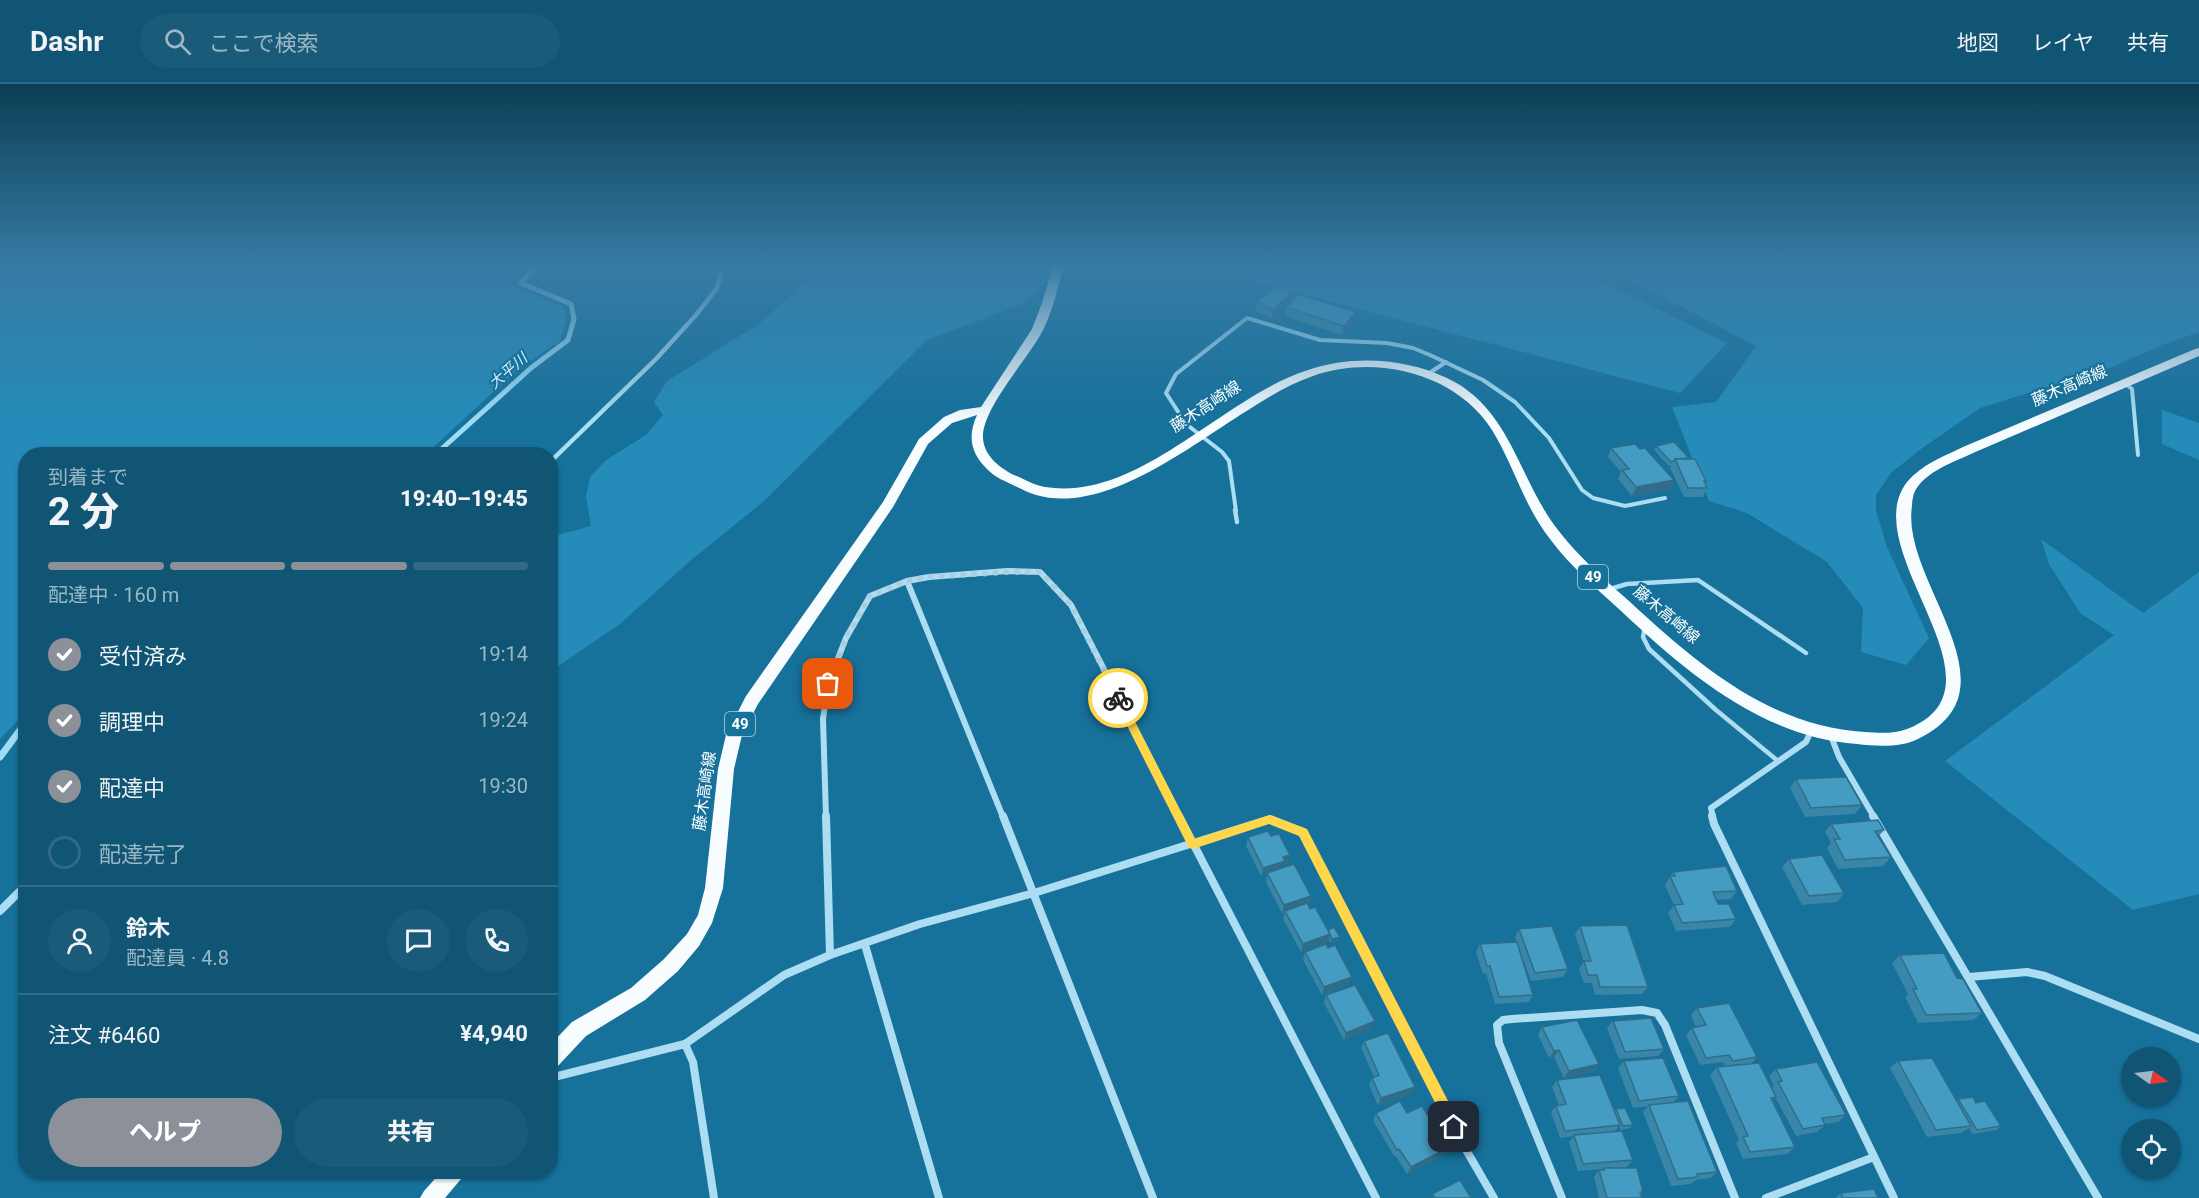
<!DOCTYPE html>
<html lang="ja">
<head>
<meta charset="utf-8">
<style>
	body { margin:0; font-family:Roboto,"Noto Sans JP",sans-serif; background:#195b79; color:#f1f3f6; height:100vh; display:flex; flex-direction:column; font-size:22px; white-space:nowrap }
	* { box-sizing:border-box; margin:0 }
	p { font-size:20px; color:#9cb7c5 }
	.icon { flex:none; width:33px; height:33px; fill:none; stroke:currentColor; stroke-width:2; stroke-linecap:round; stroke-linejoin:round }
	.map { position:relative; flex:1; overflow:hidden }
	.side { position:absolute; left:18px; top:363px; width:540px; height:732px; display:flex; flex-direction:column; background:#105574; border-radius:24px; box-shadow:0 2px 4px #0004 }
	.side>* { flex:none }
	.needle { width:39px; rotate:104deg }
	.fabs { position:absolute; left:2121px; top:963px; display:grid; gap:12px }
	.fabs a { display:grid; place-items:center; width:60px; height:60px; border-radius:50%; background:#105574; box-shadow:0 2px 4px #0004; font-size:30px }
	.pin { position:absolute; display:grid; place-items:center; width:51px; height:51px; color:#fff; margin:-26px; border-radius:12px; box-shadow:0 3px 9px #0006 }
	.courier { position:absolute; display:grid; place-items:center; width:60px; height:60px; margin:-30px; border:4px solid #ffd54a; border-radius:50%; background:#fff; color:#222; box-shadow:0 2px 8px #0007 }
	.headline em { font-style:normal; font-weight:800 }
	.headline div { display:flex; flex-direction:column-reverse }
	.headline { display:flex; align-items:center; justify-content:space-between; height:102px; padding:0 30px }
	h1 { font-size:39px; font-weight:800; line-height:45px }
	.bar { display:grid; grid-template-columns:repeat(4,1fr); gap:9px 6px; align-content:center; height:72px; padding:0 30px }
	.bar i { height:8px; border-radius:4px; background:#306b86 }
	.bar .current { background:#8c9099 }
	.bar p { grid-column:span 4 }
	.line { display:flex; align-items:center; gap:15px; padding:0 30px; border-top:2px solid #306b86 }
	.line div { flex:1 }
	.round { display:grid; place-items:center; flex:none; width:63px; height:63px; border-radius:32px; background:#195b79 }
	ol { padding:0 30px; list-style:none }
	li { display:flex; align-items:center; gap:18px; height:66px }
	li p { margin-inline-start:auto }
	li .icon { padding:6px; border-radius:50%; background:#8c9099; color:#fff; stroke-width:4 }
	li:last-child { color:#9cb7c5 }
	li i { width:33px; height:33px; border:3px solid #306b86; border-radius:50% }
	.button { display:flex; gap:12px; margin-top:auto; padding:12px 30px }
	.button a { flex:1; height:69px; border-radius:36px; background:#8c9099; color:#fff; font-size:24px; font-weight:800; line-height:69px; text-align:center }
	.button a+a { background:#195b79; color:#f1f3f6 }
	header { display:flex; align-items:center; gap:36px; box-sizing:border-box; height:84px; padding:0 30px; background:#105574; border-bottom:2px solid #306b86 }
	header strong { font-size:28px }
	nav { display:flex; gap:33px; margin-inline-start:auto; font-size:21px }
	.search { width:420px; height:54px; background:#195b79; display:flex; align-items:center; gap:15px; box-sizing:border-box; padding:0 21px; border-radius:33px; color:#9cb7c5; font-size:22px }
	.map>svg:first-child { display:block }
</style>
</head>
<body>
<header>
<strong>Dashr</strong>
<div class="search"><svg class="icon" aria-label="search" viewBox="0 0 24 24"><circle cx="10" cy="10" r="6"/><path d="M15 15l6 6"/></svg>ここで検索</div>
<nav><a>地図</a><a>レイヤ</a><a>共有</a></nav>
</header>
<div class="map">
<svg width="2199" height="1114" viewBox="0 0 2199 1114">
	<rect width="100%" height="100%" fill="#16719b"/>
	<g fill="#258bb8">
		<polygon points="0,182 527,182 514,192 512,202 563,222 566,235 560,257 517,286 426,370 26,370 25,629 0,655"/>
		<polygon points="835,182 937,182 977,188 996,182 1066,182 1020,221 927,256 763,418 690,477 620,540 551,587 551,453 591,442 586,412 590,393 606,376 646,351 663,331 654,318 667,297 759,240 807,195"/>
		<polygon points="1223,182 1571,182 1727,259 1680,309 1220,189"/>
		<polygon points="1604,182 2199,182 2199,248 2162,261 2112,283 1980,324 1921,365 1891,389 1876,411 1876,426 1887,463 1929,554 1906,581 1861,568 1863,524 1827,478 1747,429 1709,417 1672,323 1716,318 1756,262"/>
		<polygon points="2162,326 2199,339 2199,376 2162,360"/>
		<polygon points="2041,455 2143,529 2199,488 2199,810 2133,826 1945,677 2114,551 2080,529 2049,480"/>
	</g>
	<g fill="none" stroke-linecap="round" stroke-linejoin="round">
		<polyline stroke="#9edcf5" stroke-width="5" points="436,370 531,284 568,256 574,235 571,220 521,199 536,182"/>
		<polyline stroke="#9edcf5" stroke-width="7" points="0,673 26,638"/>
		<g stroke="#acddf2" stroke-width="4">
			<polyline points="1428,290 1446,278"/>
			<polyline points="2126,300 2132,305 2138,371"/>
			<polyline points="1236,427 1229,377 1222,368 1186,340 1166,309 1176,290 1247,234 1320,256 1387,259 1413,264 1430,271 1483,296 1515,318 1549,354 1582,406 1593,414 1625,422 1665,414"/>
		</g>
		<g stroke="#acddf2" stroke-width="4.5">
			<polyline points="1235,426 1237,438"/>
			<polyline points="1610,505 1627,500 1698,496 1806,569"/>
			<polyline points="1645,543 1643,553 1649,565 1716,626 1778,677"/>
		</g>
		<polyline stroke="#acddf2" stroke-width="4.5" points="550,378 656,275 696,231 717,204 723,182"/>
		<g stroke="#acddf2" stroke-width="6">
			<polyline points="907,497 1003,733"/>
			<polyline points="1831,652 1839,673 1874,733"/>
			<polyline points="826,733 823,635 828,600 846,554 870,512 907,497 929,493 1007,487 1040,488 1071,521 1180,733"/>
			<polyline points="1713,733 1711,724 1806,658 1811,647"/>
		</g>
		<g stroke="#acddf2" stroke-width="8">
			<polyline points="826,732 830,871"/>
			<polyline points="1003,732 1153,1114"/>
			<polyline points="1179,732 1376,1114"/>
			<polyline points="1712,732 1714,740 1894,1114"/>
			<polyline points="1873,732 2098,1114"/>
			<polyline points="0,827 26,801"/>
			<polyline points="865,861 939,1114"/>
			<polyline points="1969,893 2027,888 2045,892 2199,955"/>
			<polyline points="685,960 693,978 714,1114"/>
			<polyline points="550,994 685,960 784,891 830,871 920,840 1034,809 1270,735 1303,748 1465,1064 1494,1114"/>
			<polyline points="1562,1114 1499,959 1497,941 1503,936 1512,935 1642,926 1657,929 1665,941 1735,1114"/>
			<polyline points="1766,1114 1874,1073"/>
		</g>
		<g fill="#f7fcff" fill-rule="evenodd">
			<path d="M1053 182H1063C1058 204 1053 226 1043 246 1029 274 981 325 983 354 984 372 1000 384 1014 391 1024 395 1035 402 1045 403 1139 418 1222 313 1308 286 1353 271 1404 274 1447 294 1511 324 1518 395 1558 446 1579 473 1604 495 1629 517 1696 579 1770 643 1865 648 1878 649 1895 650 1907 645 2017 602 1854 467 1907 398 1921 381 1944 372 1963 363L2195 265 2199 264V272L1973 369C1954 378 1926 387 1915 407 1913 411 1912 417 1912 422 1900 498 2023 604 1918 655 1900 664 1876 662 1857 660 1762 653 1687 589 1620 526 1596 504 1570 482 1550 455 1524 422 1514 382 1492 346 1456 289 1375 270 1313 292 1289 300 1267 314 1245 328 1190 362 1105 431 1036 411 1029 409 1022 405 1015 402 1005 397 996 394 988 386 971 370 967 353 977 331L952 339 928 360 893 423 758 620 742 651 734 685 723 804 712 839 699 862 678 887 645 916 586 952 557 983 550 985V961L572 938 631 904 664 875 687 850 698 831 705 804 718 685 726 651 746 612 883 418 919 355 944 333 960 326 981 323 1032 245 1042 219Z"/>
			<polygon points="441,1088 464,1088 461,1095 445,1114 420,1114 424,1107"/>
		</g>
	</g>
	<g fill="#3a86a8">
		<polygon points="1187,182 1223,182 1220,189"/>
		<polygon points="1293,208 1291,217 1272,234 1255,227 1256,218"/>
		<polygon points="1286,223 1356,228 1354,237 1342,251 1285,232"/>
		<polygon points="1656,362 1688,375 1706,397 1705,400 1707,404 1703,413 1684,413 1670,384 1672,382 1669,382 1654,366"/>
		<polygon points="1611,364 1640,365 1674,396 1670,406 1632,412 1618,395 1621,388 1608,373"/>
		<polygon points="1796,695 1862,721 1855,730 1805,733 1790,704"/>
		<polygon points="1831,740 1884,746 1878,753 1891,773 1883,782 1838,785 1827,764 1831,759 1825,748"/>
		<polygon points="1271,752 1288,779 1284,781 1283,784 1309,820 1308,820 1310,825 1338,857 1331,859 1329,855 1328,858 1301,868 1283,835 1285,828 1282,829 1266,798 1267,790 1261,792 1246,762 1248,753"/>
		<polygon points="1789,775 1844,809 1837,818 1802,821 1782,783"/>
		<polygon points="1673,788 1737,807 1731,815 1716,816 1718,820 1736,835 1730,843 1676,847 1668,829 1674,821 1665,801"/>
		<polygon points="1580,842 1648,903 1642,910 1595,911 1592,899 1584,899 1579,885 1584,878 1575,850"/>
		<polygon points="1519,845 1568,885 1563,893 1531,897 1517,859 1533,911 1529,918 1495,920 1486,889 1483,890 1476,868 1480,860 1517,858 1515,853"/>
		<polygon points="1328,864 1349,900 1322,911 1303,876 1305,868"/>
		<polygon points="1900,871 1957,894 1982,929 1973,936 1918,939 1905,913 1908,910 1892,879"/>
		<polygon points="1326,911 1372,945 1344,956 1324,919"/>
		<polygon points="1697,924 1757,973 1751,980 1771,1004 1774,1002 1769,992 1776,985 1846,1031 1838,1038 1824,1040 1825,1041 1817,1048 1796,1052 1775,1013 1773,1016 1795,1063 1787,1070 1743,1075 1736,1059 1739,1056 1710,991 1717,983 1725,982 1723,978 1700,981 1686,951 1692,944 1696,943 1691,931"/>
		<polygon points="1613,937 1664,965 1658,972 1619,975 1607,944"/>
		<polygon points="1542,943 1599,980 1594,987 1564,994 1554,973 1549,974 1538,951"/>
		<polygon points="1364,957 1415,1003 1411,1010 1378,1021 1369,1001 1372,994 1374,993 1361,964"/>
		<polygon points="1624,977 1679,1012 1673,1019 1717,1088 1710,1094 1696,1096 1691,1100 1671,1102 1643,1028 1648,1022 1633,1024 1618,984"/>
		<polygon points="1898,977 1956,1016 1958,1015 1976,1019 2001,1042 1996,1046 1973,1050 1969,1044 1961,1049 1927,1053 1890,984"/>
		<polygon points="1557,996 1615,1027 1616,1025 1633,1041 1630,1044 1621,1046 1619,1042 1614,1048 1633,1076 1627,1083 1611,1084 1643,1108 1641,1110 1642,1114 1599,1114 1594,1093 1599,1086 1601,1086 1603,1085 1578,1087 1569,1058 1574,1052 1560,1054 1551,1028 1556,1022 1559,1021 1552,1003"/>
		<polygon points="1376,1029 1407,1029 1444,1071 1407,1090 1396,1072 1394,1072 1373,1036"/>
		<polygon points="1841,1109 1878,1114 1835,1114"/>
	</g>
	<g fill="#306d88">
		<polygon points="1220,182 1223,182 1220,189"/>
		<polygon points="1293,208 1291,217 1272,234 1273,225"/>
		<polygon points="1356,228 1354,237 1342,251 1344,242"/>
		<polygon points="1674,396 1670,406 1632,412 1636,403"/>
		<polygon points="1290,771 1288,779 1284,781 1283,785 1261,792 1263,784 1283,773"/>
		<polygon points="1311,812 1309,820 1282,829 1284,821"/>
		<polygon points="1330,850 1328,858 1301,868 1303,860"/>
		<polygon points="1340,853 1338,857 1331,859 1332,855"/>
		<polygon points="1352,893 1349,900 1322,911 1324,903"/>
		<polygon points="1375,937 1372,945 1344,956 1346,949"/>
		<polygon points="1559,966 1554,973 1549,974 1554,967"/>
		<polygon points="1599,980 1594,987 1564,994 1569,987"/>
		<polygon points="1415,1003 1411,1010 1378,1021 1381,1014"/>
		<polygon points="1448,1064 1444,1071 1407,1090 1411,1083"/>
	</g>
	<g fill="#449cc3" stroke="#306d88" stroke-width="1.5">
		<polygon points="1276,202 1293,208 1273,225 1256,218"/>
		<polygon points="1299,210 1356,228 1344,242 1286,223"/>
		<polygon points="1674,358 1689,374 1675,375 1674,377 1671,378 1656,362"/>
		<polygon points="1635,360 1640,365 1645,364 1674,396 1636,403 1622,386 1629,385 1611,364"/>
		<polygon points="1675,375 1695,375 1706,397 1704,397 1707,404 1688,404"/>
		<polygon points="1846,693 1862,721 1811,724 1796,695"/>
		<polygon points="1878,736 1884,746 1875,747 1891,773 1845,776 1834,755 1840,755 1831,740"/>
		<polygon points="1268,747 1271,752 1279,750 1290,771 1283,773 1285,777 1263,784 1248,753"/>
		<polygon points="1822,771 1844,809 1809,812 1789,775"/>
		<polygon points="1294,780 1311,812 1284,821 1267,789"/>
		<polygon points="1726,782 1737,807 1713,808 1718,820 1729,820 1736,835 1682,839 1674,821 1683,820 1670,792 1675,792 1673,788"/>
		<polygon points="1307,819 1310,825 1315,823 1330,850 1303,860 1285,827"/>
		<polygon points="1627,841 1648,903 1600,903 1597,891 1588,891 1584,877 1591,877 1580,842"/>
		<polygon points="1552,842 1568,885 1535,889 1519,845"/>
		<polygon points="1334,843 1340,853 1332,855 1328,846"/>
		<polygon points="1517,858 1533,911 1499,913 1490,882 1487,882 1480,860"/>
		<polygon points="1326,860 1328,864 1335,861 1352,893 1324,903 1305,868"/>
		<polygon points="1944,869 1957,894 1963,895 1982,929 1926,931 1913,905 1917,905 1900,871"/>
		<polygon points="1355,901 1375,937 1346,949 1326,911"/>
		<polygon points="1729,919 1757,973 1733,977 1729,971 1706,974 1692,944 1706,941 1697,924"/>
		<polygon points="1651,934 1664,965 1625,968 1613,937"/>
		<polygon points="1577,936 1599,980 1569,987 1559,966 1554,967 1542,943"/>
		<polygon points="1388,949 1415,1003 1381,1014 1372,994 1379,991 1364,957"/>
		<polygon points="1663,974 1679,1012 1639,1017 1624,977"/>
		<polygon points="1932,974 1971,1042 1936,1046 1898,977"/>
		<polygon points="1817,978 1846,1031 1822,1034 1825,1041 1803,1045 1778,998 1782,997 1776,985"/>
		<polygon points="1759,979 1776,1013 1771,1014 1795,1063 1750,1068 1743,1053 1748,1052 1717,983"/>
		<polygon points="1600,991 1620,1041 1565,1047 1556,1022 1566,1020 1557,996"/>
		<polygon points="1973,1013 1976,1019 1985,1017 2001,1042 1977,1046 1958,1015"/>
		<polygon points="1400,1017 1407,1029 1422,1022 1448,1064 1411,1083 1399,1065 1397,1066 1376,1029"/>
		<polygon points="1688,1017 1717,1088 1697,1090 1698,1093 1678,1095 1649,1021"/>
		<polygon points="1625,1024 1633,1041 1623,1042 1616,1025"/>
		<polygon points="1622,1047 1633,1076 1583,1080 1574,1051"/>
		<polygon points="1603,1084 1637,1084 1643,1108 1640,1108 1642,1114 1607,1114 1599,1086 1604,1086"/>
		<polygon points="1460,1096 1471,1114 1435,1114 1432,1110"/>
		<polygon points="1874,1105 1878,1114 1843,1114 1841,1109"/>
	</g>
	<linearGradient id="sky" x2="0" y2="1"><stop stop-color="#0c3e55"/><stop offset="0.54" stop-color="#367ba4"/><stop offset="1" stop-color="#367ba4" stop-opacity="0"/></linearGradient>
	<rect width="2199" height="338" fill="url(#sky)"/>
	<polygon fill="#ffd54a" points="1118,610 1123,614 1195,755 1270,731 1307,745 1459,1038 1461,1043 1459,1048 1454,1050 1450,1048 1299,752 1269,740 1193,765 1189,764 1113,614"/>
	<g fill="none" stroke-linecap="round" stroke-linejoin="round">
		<polyline stroke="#adcddc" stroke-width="6" stroke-dasharray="0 10.8" points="828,600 846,554 870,512 907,497 928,493 1007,488 1040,488 1071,521 1118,614"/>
	</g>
	<g text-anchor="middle" stroke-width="4.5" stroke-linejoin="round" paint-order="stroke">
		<g font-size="15" font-style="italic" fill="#d1effb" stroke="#16719b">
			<text transform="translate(508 287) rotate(-41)" y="5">大平川</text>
		</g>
		<g fill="#16719b" stroke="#b9d4e1" stroke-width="1.5">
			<rect x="1578" y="481" width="30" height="24" rx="4.5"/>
			<rect x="725" y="628" width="30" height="24" rx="4.5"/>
		</g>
		<g font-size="15" font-weight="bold" fill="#fff">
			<text x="1593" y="498">49</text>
			<text x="740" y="645">49</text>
		</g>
		<g font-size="16" fill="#fff" stroke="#16719b">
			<text transform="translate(2069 301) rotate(-23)" y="6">藤木高崎線</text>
			<text transform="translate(1205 322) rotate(-33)" y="6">藤木高崎線</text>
			<text transform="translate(1667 530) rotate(40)" y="6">藤木高崎線</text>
			<text transform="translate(704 707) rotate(-82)" y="6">藤木高崎線</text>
		</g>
	</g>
</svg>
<div class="fabs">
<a><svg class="needle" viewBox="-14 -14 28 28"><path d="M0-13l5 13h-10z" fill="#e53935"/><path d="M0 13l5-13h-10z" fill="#9cb7c5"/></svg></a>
<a><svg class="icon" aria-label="locate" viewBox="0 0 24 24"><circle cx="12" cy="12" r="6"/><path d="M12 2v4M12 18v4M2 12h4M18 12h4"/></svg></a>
</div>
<div class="pin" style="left:828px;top:600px;background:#ea580c"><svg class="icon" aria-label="bag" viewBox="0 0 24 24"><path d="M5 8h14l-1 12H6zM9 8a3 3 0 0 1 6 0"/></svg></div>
<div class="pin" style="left:1454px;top:1043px;background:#1f2937"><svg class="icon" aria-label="home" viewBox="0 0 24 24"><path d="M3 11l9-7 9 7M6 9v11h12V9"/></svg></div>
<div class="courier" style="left:1118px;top:614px"><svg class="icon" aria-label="bike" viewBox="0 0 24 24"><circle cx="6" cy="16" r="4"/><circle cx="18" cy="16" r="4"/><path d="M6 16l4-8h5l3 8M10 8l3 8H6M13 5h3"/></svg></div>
<section class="side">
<div class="headline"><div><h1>2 分</h1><p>到着まで</p></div><em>19:40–19:45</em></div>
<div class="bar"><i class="current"></i><i class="current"></i><i class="current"></i><i></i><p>配達中 · 160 m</p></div>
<ol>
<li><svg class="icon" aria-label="check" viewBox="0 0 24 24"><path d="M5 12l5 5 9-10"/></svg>受付済み<p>19:14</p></li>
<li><svg class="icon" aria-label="check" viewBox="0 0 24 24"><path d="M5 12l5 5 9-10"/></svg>調理中<p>19:24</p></li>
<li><svg class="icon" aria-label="check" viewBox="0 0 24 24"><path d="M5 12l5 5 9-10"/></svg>配達中<p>19:30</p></li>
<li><i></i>配達完了</li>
</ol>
<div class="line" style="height:108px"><a class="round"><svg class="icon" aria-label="person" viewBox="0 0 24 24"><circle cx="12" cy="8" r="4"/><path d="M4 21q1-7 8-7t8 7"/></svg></a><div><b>鈴木</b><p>配達員 · 4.8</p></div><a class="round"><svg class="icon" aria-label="chat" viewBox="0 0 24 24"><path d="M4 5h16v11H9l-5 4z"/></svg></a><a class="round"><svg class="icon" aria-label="phone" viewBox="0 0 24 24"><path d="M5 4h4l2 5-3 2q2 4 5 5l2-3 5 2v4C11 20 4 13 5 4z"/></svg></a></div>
<div class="line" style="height:78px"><div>注文 #6460</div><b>¥4,940</b></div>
<div class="button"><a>ヘルプ</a><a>共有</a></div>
</section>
</div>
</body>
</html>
